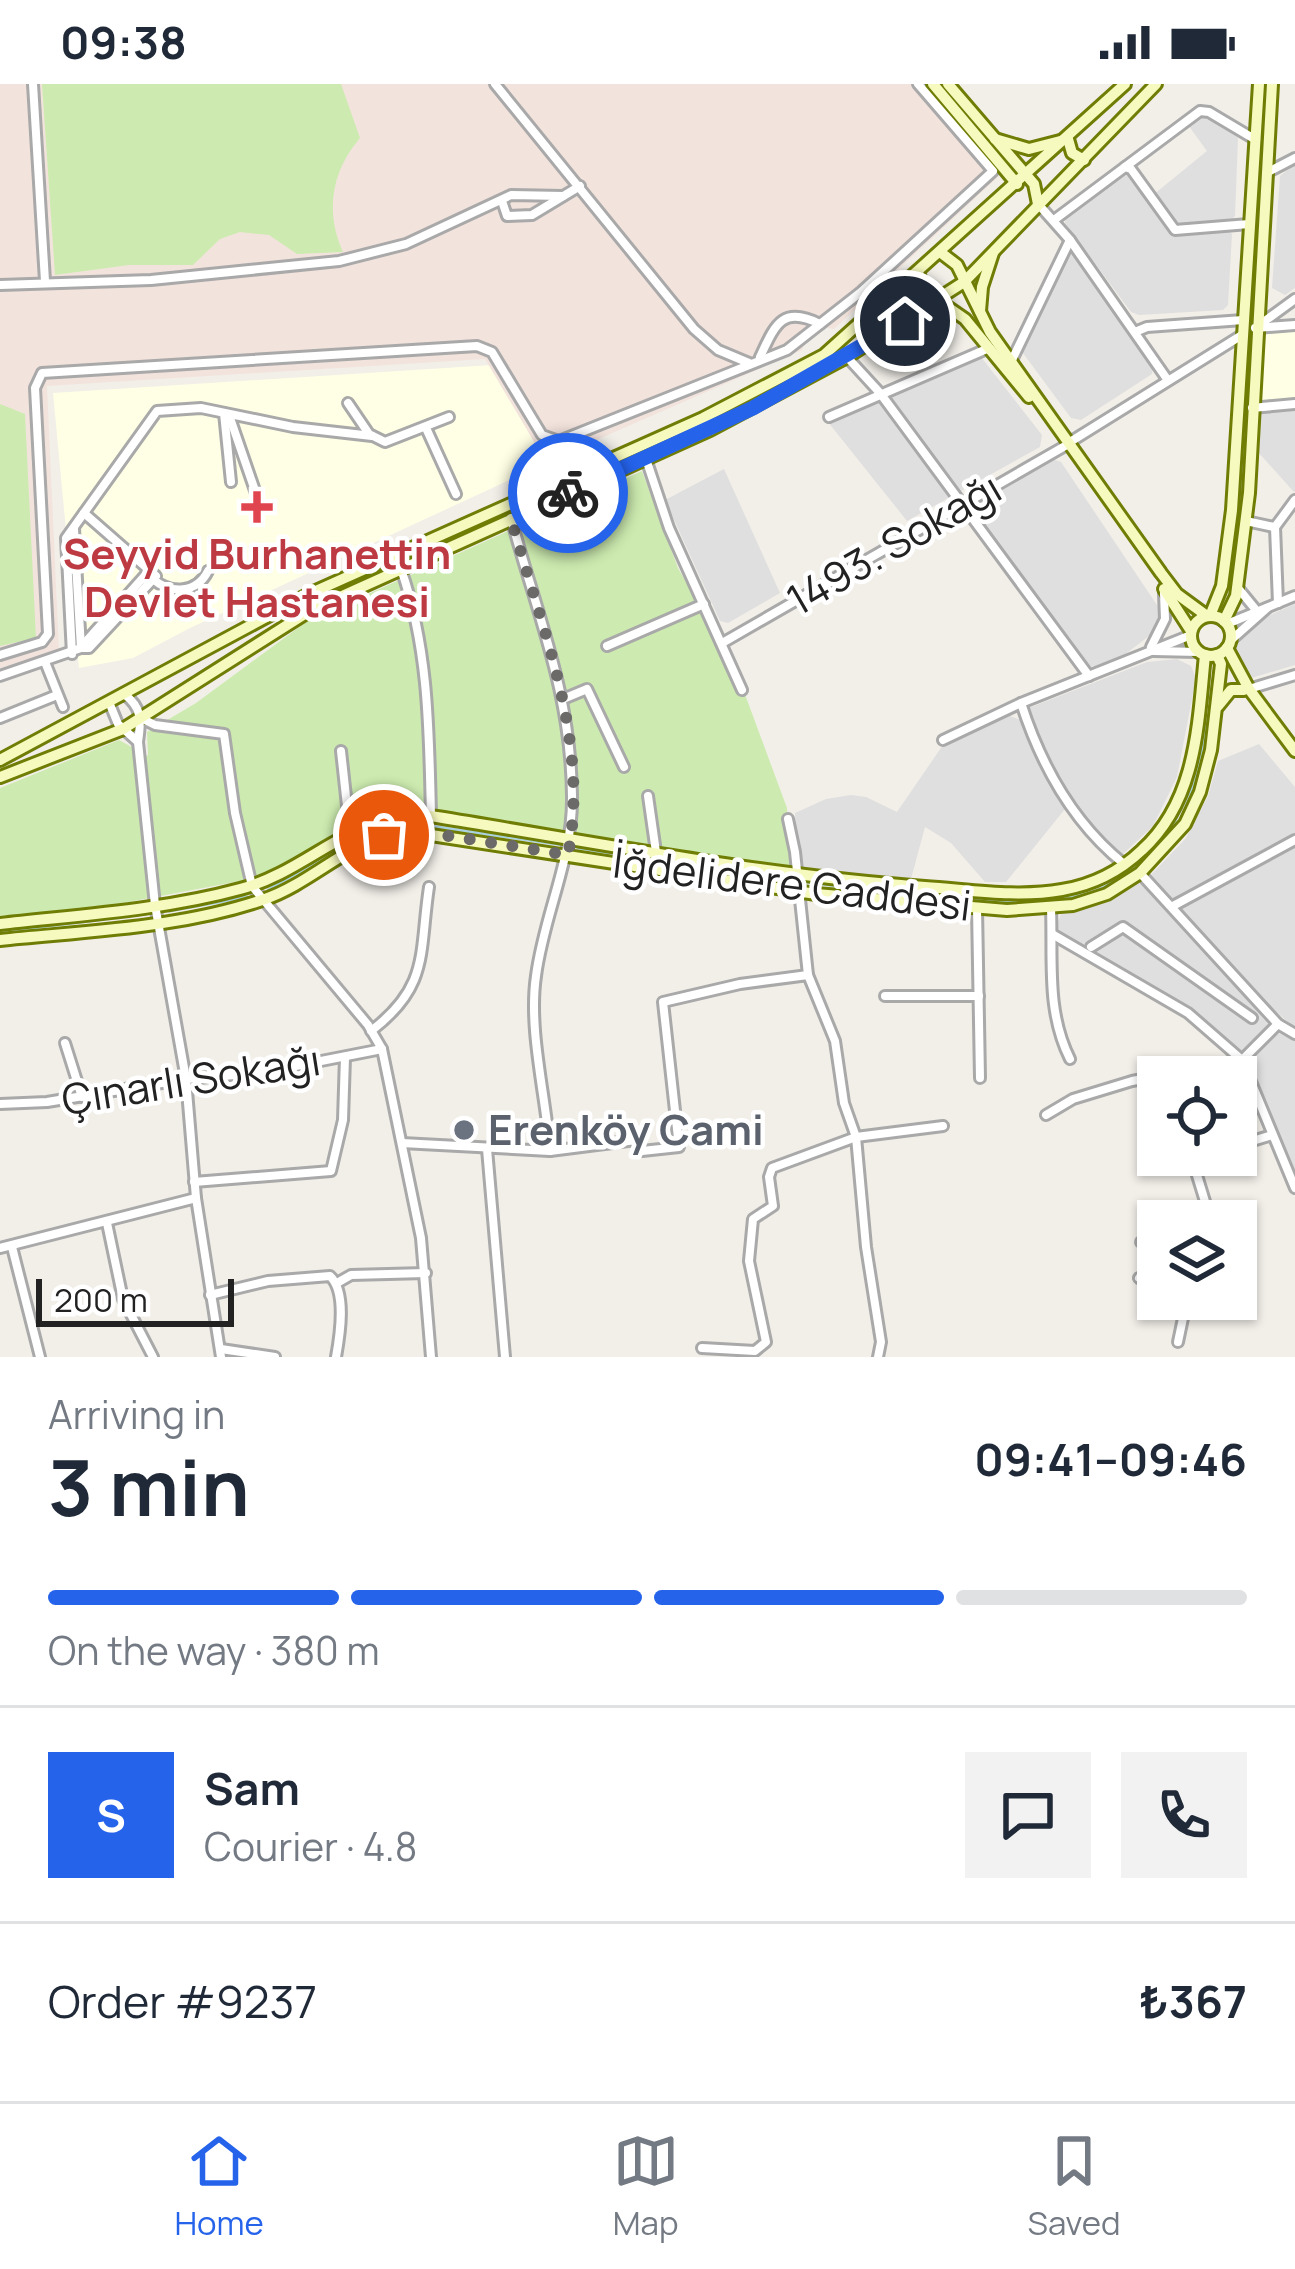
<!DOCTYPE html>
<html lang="en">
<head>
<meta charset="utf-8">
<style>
	body { margin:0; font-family:Manrope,sans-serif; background:#f2f2f3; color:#1f2937; height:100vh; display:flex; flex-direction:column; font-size:45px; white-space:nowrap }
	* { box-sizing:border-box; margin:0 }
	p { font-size:39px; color:#747a83 }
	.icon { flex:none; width:66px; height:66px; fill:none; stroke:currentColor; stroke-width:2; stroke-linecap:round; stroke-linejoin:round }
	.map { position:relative; height:1273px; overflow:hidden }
	.sheet { display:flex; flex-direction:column; background:#fff; flex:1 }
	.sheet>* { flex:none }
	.tools { position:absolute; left:1137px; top:972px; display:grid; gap:24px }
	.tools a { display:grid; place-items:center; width:120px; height:120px; border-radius:0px; background:#fff; box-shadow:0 3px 9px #0004; font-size:60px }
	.scale { position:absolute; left:36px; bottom:30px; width:198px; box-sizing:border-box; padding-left:12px; border:6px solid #222; border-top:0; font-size:33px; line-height:42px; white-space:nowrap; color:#222; -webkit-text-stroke:9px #fff; paint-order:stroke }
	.pin { position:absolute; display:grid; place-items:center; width:102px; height:102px; color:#fff; margin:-51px; border:6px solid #fff; border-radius:50%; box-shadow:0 3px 12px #0007 }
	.courier { position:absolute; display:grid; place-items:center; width:120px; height:120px; margin:-60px; border:9px solid #2563eb; border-radius:50%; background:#fff; color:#222; box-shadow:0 3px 15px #0007 }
	.head em { font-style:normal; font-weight:700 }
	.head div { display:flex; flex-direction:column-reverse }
	.head { display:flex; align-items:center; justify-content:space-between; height:204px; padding:0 48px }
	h1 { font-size:78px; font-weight:700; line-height:90px }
	.bar { display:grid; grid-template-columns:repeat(4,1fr); gap:18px 12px; align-content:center; height:144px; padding:0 48px }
	.bar i { height:15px; border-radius:9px; background:#e0e1e3 }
	.bar .selected { background:#2563eb }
	.bar p { grid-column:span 4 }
	.line { display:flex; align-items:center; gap:30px; padding:0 48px; border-top:3px solid #e0e1e3 }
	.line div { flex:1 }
	.round { display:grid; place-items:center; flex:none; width:126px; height:126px; border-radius:0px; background:#f2f2f3 }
	.status { display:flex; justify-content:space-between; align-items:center; height:84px; padding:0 60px; background:#fff; direction:ltr }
	.status svg { height:33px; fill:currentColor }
	.menu { display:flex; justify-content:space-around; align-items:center; height:168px; border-top:3px solid #e0e1e3; background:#fff; font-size:33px; color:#747a83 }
	.menu a { display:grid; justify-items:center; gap:6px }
	.menu .selected { color:#2563eb }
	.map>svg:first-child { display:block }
</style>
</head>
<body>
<div class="status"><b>09:38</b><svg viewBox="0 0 49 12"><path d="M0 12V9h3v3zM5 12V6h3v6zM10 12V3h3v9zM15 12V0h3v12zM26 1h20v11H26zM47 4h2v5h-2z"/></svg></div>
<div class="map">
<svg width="1295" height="1273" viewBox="0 0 1295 1273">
	<rect width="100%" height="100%" fill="#f2efe9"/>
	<g fill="#e0dfdf">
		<polygon points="1198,31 1211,33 1238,54 1235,132 1228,139 1175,142 1153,111 1207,67 1186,38"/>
		<polygon points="1295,80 1295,204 1285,211 1272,204 1280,92"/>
		<polygon points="1120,88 1128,89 1172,150 1228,146 1232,150 1228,221 1223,226 1139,231 1131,228 1065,139 1066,128"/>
		<polygon points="1073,169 1154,277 1152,290 1081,336 1071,334 1020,265 1066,170"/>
		<polygon points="973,271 981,273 1042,351 1040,363 907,437 828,338"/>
		<polygon points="1295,318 1295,407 1294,408 1258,368 1259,321"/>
		<polygon points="1049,374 1061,378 1159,524 1159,537 1149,552 1123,572 1106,580 1088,583 971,424 974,417"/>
		<polygon points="724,385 780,509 728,539 720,537 665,416"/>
		<polygon points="1295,520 1295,581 1248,595 1235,572 1238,545"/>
		<polygon points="1177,575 1191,582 1196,594 1177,693 1153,742 1123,770 1093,744 1071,717 1048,678 1026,625 1147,578"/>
		<polygon points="1010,632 1021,636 1065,725 1006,798 985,798 951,759 925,743 911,795 804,786 797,782 795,729 826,715 851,711 866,713 897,728 945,658"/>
		<polygon points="1259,660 1295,703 1295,944 1246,902 1177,820 1148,794 1186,754 1208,712 1218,677"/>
		<polygon points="1139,799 1165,822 1274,947 1295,957 1295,1099 1249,988 1250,973 1209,941 1055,845 1061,830 1104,819"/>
	</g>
	<g fill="#ffffe5">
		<polygon points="1266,244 1295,244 1295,318 1259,321"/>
		<polygon points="492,281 546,379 190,544 133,574 79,584 53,309"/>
	</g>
	<polygon fill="#f3e3dd" points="0,0 920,0 999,92 834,245 822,243 806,253 802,266 546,378 485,275 47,302 59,567 0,584"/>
	<g fill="#cdebb0">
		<path d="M42 0H341L360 54C331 88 325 128 343 168L297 170 269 151 240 148 220 155 193 181H129L55 191Z"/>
		<polygon points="0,320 25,330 36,554 0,562"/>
		<polygon points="642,387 678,484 736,586 787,724 791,788 401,729 366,736 280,786 251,795 97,824 0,836 0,704 119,656 148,672 147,648 196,619 306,538"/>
	</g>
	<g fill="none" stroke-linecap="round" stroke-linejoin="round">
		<g stroke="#aad3df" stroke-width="3">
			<polyline points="1228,503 1241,400 1265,0"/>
			<polyline points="1210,617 1214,588"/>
			<polyline points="402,738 563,761"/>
			<polyline points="1167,752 1195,698 1208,634"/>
			<path d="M578 764C699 783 818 803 941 812 991 815 1037 824 1086 810 1109 803 1131 788 1148 772"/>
			<polyline points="268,806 370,746"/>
			<polyline points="169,827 247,813"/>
			<polyline points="0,848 146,830"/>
		</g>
		<g stroke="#a9a9a9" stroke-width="14">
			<g id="street">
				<polyline points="33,0 45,197"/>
				<polyline points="495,0 694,245 718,266 749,279"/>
				<polyline points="1125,83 1200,27 1209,28 1256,56"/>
				<polyline points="1268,88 1295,74"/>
				<polyline points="502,117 507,132 532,131 580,102"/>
				<polyline points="1039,121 1070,156 1167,295"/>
				<polyline points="1054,136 1125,83 1131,85 1175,146 1249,140"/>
				<polyline points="0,201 151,196 339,177 406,160 511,111 563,112"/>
				<polyline points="1258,242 1295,215"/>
				<polyline points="1255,244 1295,241"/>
				<polyline points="1135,248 1147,243 1243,236"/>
				<path d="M760 273C775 241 782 221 820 240"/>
				<polyline points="847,273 880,309 1089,592"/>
				<polyline points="1011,278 1070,156"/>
				<polyline points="348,319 369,350 385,358 449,333"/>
				<polyline points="1252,324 1295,320"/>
				<polyline points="224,329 231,398"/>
				<polyline points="229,331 261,424"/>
				<polyline points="829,333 989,264"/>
				<polyline points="426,344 456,410"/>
				<polyline points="1070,358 1242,251"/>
				<polyline points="646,375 669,444 742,606"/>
				<path d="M511 434C537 531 571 608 572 712 573 776 544 830 536 892 528 946 546 1012 550 1067"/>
				<polyline points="1246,437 1274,443"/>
				<polyline points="74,445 81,564"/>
				<path d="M401 485C429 565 429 648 431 732"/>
				<path d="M153 495C171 511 197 509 208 487"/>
				<polyline points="1238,504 1256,526"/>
				<polyline points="1278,519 1275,443 1295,416"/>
				<polyline points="1227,540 1295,512"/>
				<polyline points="1231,556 1267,524"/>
				<polyline points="724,558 1065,362"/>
				<polyline points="82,562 150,486"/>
				<polyline points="607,562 704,520"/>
				<polyline points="1151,563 1165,535 1164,509"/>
				<polyline points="1154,567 1198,568"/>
				<polyline points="72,570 66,454 157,327 201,324 293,343 372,352"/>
				<polyline points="0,571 42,558 48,550 35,304 42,289 477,262 492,268 542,351 559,357 787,266 861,208 993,87 918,0"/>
				<polyline points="45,578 63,623"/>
				<polyline points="0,592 81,564 89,564 156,492 84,429"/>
				<polyline points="1249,605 1295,591"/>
				<path d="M124 610C143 624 141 637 138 658L155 821 186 995 196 1114 221 1273"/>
				<polyline points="563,615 587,605 624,683"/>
				<polyline points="109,618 118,640 137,657"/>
				<path d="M1021 619C1041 681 1073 739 1124 780"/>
				<polyline points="0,634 57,611"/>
				<polyline points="141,634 155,641 224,650 235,729 252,802 368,941 382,965 421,1154 431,1273"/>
				<polyline points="943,656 1021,619 1191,551"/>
				<polyline points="341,667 350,749"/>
				<polyline points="648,712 656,768"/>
				<polyline points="788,735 795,768 808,891 835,957 844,1019 856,1053 866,1163 881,1258 878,1273"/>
				<polyline points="1140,789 1278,940 1295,950"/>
				<polyline points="1173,822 1295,756"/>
				<polyline points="977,824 980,994"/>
				<path d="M1051 824C1053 877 1046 927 1070 975"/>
				<polyline points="1052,850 1188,929 1242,976 1295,1104"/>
				<polyline points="1091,863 1123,843 1252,934"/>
				<polyline points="885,912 979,912"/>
				<path d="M371 947C430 902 419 869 429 803"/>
				<polyline points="65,959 82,1013"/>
				<polyline points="0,1020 47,1018 186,995 260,989 382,965"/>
				<polyline points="1046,1031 1073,1015 1132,997 1242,976 1278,940"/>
				<polyline points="402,1059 550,1067 636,1056 642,1067 679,1063 663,918 740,900 808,891"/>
				<polyline points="1236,1062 1272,1051"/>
				<polyline points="487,1065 505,1273"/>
				<polyline points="1206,1071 1192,1075 1211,1137"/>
				<polyline points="194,1098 331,1087 343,1036 345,973"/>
				<polyline points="107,1139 123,1215 153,1273"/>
				<polyline points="1141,1158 1158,1155"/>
				<polyline points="12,1163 40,1273"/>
				<polyline points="0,1164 196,1114"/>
				<polyline points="1139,1194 1158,1204"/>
				<polyline points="337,1199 351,1191 426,1189"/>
				<path d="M210 1211 268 1197 330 1192C347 1208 340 1251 336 1273"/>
				<polyline points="1178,1258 1187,1215"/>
				<polyline points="702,1264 755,1267 766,1258 749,1177 753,1135 773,1122 769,1093 772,1084 856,1053 943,1042"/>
				<polyline points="221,1265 275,1273"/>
			</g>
		</g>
		<g stroke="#707d05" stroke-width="16">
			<g id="secondary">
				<polyline points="933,0 1017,100"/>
				<polyline points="948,0 1034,100 1038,120"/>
				<polyline points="995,55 1029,65 1068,55 1072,69 1084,76"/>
				<polyline points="940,168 957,181 990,248 1161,489 1177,510 1207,532"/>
				<polyline points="918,189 926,208 965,235 1029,313"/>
				<polyline points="980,227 982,203 993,169"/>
				<polyline points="1164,505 1191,547"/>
				<circle cx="1211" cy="552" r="20"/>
				<polyline points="1210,532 1222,502 1232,426 1259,0"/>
				<polyline points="1224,537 1236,512 1249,409 1272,0"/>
				<polyline points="1227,564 1249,605 1295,667"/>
				<polyline points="1218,622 1231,606 1244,606"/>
				<polyline points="0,676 309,510 703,334 824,271 1125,0"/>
				<polyline points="0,693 123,645 311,526 710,346 847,273 964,198 1156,0"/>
				<path d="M0 840C80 831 163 826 240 805 313 786 357 721 437 733 599 759 761 791 925 803 971 806 1017 814 1062 806 1092 801 1120 787 1142 766 1197 716 1198 640 1205 571"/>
				<path d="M0 856C87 847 182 844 265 815 314 798 353 753 405 747L816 810 1007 826 1073 821 1107 810 1140 789 1185 740 1200 708 1211 666 1221 580 1217 571"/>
			</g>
		</g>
		<use href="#street" stroke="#fff" stroke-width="8"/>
		<use href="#secondary" stroke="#f7fabf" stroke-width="10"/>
	</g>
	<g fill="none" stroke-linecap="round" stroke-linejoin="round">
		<path stroke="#6b6a68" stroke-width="12" stroke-dasharray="0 21.6" d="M384 751 424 748 568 771C590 654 541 544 511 434L568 409"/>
		<polyline stroke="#2563eb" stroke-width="15" points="568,409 753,324 905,237"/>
	</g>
	<path fill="#e0444e" stroke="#fff" stroke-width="4.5" d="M251 405h12v12h12v12h-12v12h-12v-12h-12v-12h12z"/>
	<circle fill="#6b7280" stroke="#fff" stroke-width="4.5" cx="464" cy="1046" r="12"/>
	<g text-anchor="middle" stroke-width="9" stroke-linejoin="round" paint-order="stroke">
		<g font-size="42" fill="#222" stroke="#fff">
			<text transform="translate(894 460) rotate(-30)" y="15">1493. Sokağı</text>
			<text transform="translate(792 800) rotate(7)" y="15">İğdelidere Caddesi</text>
			<text transform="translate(191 996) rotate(-9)" y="15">Çınarlı Sokağı</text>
		</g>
		<g font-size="42" font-weight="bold" fill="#be3a42" stroke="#fff">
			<text x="257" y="485">Seyyid Burhanettin<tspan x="257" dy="48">Devlet Hastanesi</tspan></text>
		</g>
		<g font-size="42" font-weight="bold" fill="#5b616d" stroke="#fff" text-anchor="start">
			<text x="488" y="1061">Erenköy Cami</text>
		</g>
	</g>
</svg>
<div class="tools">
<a><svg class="icon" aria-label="locate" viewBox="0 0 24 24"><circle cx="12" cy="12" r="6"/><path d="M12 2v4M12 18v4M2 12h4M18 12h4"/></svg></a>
<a><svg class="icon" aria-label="layers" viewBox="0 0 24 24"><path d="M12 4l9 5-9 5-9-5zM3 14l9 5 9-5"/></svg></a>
</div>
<div class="scale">200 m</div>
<div class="pin" style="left:384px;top:751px;background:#ea580c"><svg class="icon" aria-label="bag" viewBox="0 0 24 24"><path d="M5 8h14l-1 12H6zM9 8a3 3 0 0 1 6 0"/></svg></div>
<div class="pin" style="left:905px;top:237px;background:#1f2937"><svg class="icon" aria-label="home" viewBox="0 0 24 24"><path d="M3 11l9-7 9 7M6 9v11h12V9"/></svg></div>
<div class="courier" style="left:568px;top:409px"><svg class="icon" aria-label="bike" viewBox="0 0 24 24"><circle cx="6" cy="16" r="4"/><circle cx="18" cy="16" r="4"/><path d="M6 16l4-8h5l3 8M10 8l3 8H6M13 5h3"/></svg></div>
</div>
<section class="sheet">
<div class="head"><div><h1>3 min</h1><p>Arriving in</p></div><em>09:41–09:46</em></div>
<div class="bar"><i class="selected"></i><i class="selected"></i><i class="selected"></i><i></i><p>On the way · 380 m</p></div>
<div class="line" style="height:216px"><b class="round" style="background:#2563eb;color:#fff">S</b><div><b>Sam</b><p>Courier · 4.8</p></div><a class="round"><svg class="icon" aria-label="chat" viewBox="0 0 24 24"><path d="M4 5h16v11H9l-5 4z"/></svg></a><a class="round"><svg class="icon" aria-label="phone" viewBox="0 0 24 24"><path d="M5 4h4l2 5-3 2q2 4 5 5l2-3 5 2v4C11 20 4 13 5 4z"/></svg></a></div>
<div class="line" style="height:156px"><div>Order #9237</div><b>₺367</b></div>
</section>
<nav class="menu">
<a class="selected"><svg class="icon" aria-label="home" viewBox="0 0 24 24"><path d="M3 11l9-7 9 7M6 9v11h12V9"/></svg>Home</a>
<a><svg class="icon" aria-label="map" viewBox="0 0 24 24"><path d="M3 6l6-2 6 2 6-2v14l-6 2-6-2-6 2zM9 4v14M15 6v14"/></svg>Map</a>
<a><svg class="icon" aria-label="saved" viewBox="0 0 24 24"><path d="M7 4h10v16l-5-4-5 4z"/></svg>Saved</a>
</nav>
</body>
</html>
